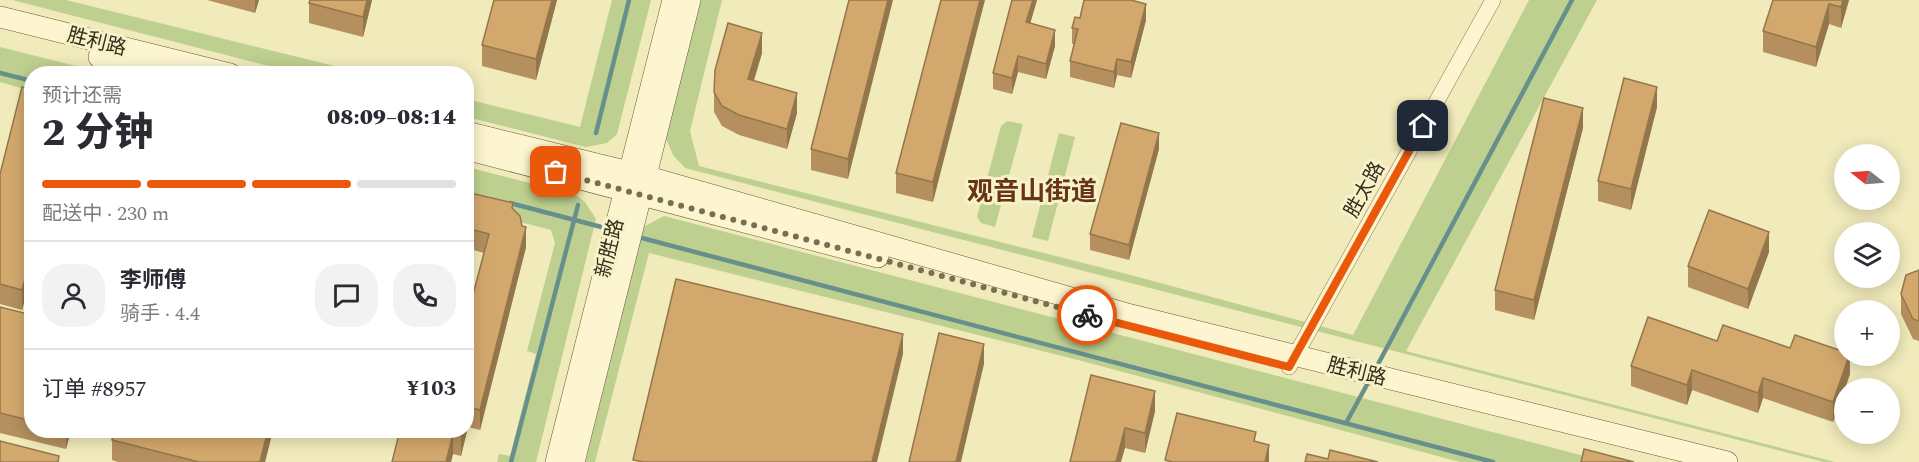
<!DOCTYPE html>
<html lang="zh">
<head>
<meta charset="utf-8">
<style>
	body { margin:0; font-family:Spectral,"Noto Sans SC",serif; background:#f2f2f3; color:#2b2b33; height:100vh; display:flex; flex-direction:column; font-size:22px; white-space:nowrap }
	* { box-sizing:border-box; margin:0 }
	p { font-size:20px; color:#7c7c81 }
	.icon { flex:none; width:33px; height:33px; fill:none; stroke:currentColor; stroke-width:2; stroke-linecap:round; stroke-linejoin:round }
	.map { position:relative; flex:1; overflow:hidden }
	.sheet { position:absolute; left:24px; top:66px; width:450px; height:372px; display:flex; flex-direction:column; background:#fff; border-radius:24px; box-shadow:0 3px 15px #0003 }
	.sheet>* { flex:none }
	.needle { width:39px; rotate:287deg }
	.buttons { position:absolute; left:1834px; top:144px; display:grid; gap:12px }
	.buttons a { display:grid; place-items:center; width:66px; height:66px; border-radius:50%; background:#fff; box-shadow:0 3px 15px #0003; font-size:30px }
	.pin { position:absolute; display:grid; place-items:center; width:51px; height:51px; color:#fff; margin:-26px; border-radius:12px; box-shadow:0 3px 9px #0006 }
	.courier { position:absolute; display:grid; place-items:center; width:60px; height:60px; margin:-30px; border:4px solid #ea580c; border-radius:50%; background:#fff; color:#222; box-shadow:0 2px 8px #0007 }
	.headline em { font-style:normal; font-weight:800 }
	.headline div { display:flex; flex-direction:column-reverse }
	.headline { display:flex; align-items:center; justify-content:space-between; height:102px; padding:0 18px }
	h1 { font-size:39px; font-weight:800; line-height:45px }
	.bar { display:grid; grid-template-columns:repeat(4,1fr); gap:9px 6px; align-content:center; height:72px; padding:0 18px }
	.bar i { height:8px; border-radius:4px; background:#e1e1e2 }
	.bar .on { background:#ea580c }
	.bar p { grid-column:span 4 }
	.line { display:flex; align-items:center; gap:15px; padding:0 18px; border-top:2px solid #e1e1e2 }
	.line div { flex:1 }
	.round { display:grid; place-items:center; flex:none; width:63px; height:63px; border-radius:24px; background:#f2f2f3 }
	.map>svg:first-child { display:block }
</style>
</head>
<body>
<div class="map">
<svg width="1919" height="462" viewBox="0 0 1919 462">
	<rect width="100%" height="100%" fill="#f1eabb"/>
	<g fill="#bed08f">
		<polygon points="12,0 66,0 363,73 296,73"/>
		<polygon points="612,0 651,0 617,134 607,143 586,147 467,117 467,99 580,127"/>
		<polygon points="698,0 722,0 690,131 699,166 1127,274 1353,335 1529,0 1597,0 1406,351 1835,462 1824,462 685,168 673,155 664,134"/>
		<polygon points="0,47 104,73 32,74 31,91 0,82"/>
		<polygon points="1007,121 1023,124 995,227 981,223 977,217 1001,126"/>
		<polygon points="1059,133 1075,137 1048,241 1032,237"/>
		<polygon points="467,167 576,195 585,202 596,219 536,462 497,462 499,454 510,456 536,354 527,351 555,243 551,230 467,208"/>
		<polygon points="664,216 1607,462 1460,462 1078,360 649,253 595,462 584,462 643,227"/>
	</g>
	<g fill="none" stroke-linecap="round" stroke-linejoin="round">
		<g stroke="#67908c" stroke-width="4.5">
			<polyline points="0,73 32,81"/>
			<polyline points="596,133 629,0"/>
			<polyline points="510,203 609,229"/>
			<polyline points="638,237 1493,462"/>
			<polyline points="1376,368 1572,0"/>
			<polyline points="1346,423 1369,381"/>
			<polyline points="511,462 578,205"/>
		</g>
		<g stroke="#8a7954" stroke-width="16">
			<polyline id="street" points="1289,367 1493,0"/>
		</g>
		<g stroke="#6b5a37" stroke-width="22">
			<g id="secondary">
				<polyline points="0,17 230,74"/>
				<polyline points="99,57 167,74"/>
				<polyline points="466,132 645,176 1131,315 1727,462"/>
				<polyline points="466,149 878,257"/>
				<polyline points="556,462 673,0"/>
				<polyline points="574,462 690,0"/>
			</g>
		</g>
		<use href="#street" stroke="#fcf5cf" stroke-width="15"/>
		<use href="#secondary" stroke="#fcf5cf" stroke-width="21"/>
	</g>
	<g fill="#b5905e">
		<polygon points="207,0 259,0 255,13"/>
		<polygon points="372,0 363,37 309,23 309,3"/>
		<polygon points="494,0 557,0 536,80 482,66 482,45"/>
		<polygon points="849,0 848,179 811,170 811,149"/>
		<polygon points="941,0 933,202 896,193 896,173"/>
		<polygon points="1012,0 1037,0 1030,23 1055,46 1046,79 1018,72 1012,94 993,89 993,73"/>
		<polygon points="1773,0 1849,0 1841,28 1829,24 1816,67 1763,52 1763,31"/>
		<polygon points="1080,18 1146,20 1131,78 1117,75 1114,88 1070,77 1070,61 1074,44 1072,44 1072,28"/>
		<polygon points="762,53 754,81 797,113 787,149 739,135 722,126 714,112 714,92"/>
		<polygon points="32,90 32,272 22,310 0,304 0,174"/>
		<polygon points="1657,107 1631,210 1598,201 1598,181"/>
		<polygon points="1583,128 1534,320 1495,310 1495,290"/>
		<polygon points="1159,149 1129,260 1090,250 1090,234"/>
		<polygon points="466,192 513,209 526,247 480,430 468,427 461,456 453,454 451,462 392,462 400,430 466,430 466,321 484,253 466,248"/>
		<polygon points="1769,252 1748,309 1688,287 1688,266"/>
		<polygon points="1919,270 1919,341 1913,339 1901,314 1901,294"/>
		<polygon points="0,307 32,315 32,430 71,430 66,449 0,433"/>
		<polygon points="1717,341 1850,356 1850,374 1833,422 1763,398 1758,413 1692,390 1687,405 1631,386 1631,366"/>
		<polygon points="1155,391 1155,411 1145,453 1125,448 1070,462"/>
		<polygon points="114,430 273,430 265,462 118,462 112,460 112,440"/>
	</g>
	<g fill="#94764c">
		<polygon points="255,0 259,0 255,13"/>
		<polygon points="367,0 372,0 363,37 363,17"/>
		<polygon points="552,0 557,0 536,80 536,59"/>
		<polygon points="888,0 893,0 848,179 848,159"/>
		<polygon points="980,0 985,0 933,202 933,182"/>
		<polygon points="1033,0 1037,0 1026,38 1026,22"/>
		<polygon points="1843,0 1849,0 1841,28 1841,7"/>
		<polygon points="1146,4 1146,20 1131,78 1131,62"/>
		<polygon points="1829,4 1829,24 1816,67 1816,47"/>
		<polygon points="1055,30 1055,46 1046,79 1046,64"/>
		<polygon points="762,33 762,53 748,99 748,79"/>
		<polygon points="1018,56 1018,72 1012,94 1012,78"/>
		<polygon points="1117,59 1117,75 1114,88 1114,72"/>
		<polygon points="1657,87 1657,107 1631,210 1631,189"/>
		<polygon points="797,93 797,113 787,149 787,129"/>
		<polygon points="1583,108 1583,128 1534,320 1534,300"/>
		<polygon points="1159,133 1159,149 1129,260 1129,245"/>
		<polygon points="526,227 526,247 480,430 480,410"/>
		<polygon points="1769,232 1769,252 1748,309 1748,289"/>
		<polygon points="32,252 32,272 22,310 22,290"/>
		<polygon points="903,334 903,354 877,462 872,462"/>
		<polygon points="984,344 984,364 961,462 956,462"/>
		<polygon points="1849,356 1850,374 1833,422 1833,402"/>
		<polygon points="1692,370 1692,390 1687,405 1687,385"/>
		<polygon points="1763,378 1763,398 1758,413 1758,393"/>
		<polygon points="1155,391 1155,411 1145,453 1145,433"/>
		<polygon points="468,407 468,427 461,456 461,436 462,430 466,430 466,414"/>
		<polygon points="1125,428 1125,448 1121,462 1116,462"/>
		<polygon points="66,430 71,430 66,449"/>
		<polygon points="268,430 273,430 265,462 260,462"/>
		<polygon points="453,434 453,454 451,462 446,462"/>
		<polygon points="1269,445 1269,462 1265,462"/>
	</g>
	<g fill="#d3a86d" stroke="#94764c" stroke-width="1.5">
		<polygon points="310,0 367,0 363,17 309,3"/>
		<polygon points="494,0 552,0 536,59 482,45"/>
		<polygon points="849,0 888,0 848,159 811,149"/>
		<polygon points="941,0 980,0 933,182 896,173"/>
		<polygon points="1012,0 1033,0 1026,22 1055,30 1046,64 1018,56 1012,78 993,73"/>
		<polygon points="1084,0 1131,0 1146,4 1131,62 1117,59 1114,72 1070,61 1078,29 1072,28 1075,17 1080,18"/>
		<polygon points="1773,0 1843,0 1841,7 1829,4 1816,47 1763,31"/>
		<polygon points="728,23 762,33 748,79 797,93 787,129 739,115 722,106 714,92 715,70"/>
		<polygon points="1624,78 1657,87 1631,189 1598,181"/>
		<polygon points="22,87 32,90 32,252 22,290 0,284 0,174"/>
		<polygon points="1544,98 1583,108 1534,300 1495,290"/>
		<polygon points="1121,123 1159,133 1129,245 1090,234"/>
		<polygon points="466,192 513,203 512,208 520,216 522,226 526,227 480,410 468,407 466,414 466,321 489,234 466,228"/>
		<polygon points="1709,210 1769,232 1748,289 1688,266"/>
		<polygon points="1919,270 1919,321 1913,319 1901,294 1906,275"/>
		<polygon points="676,279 903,334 872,462 643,462 633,460"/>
		<polygon points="0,307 32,315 32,421 0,413"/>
		<polygon points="1648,317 1717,341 1723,325 1790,348 1795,335 1845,352 1845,356 1849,356 1833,402 1763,378 1758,393 1692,370 1687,385 1631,366"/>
		<polygon points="939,333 984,344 956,462 909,462"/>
		<polygon points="1091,375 1155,391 1145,433 1125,428 1116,462 1070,462"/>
		<polygon points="1177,413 1256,432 1254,441 1269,445 1265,462 1172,462 1165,460"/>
		<polygon points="114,430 268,430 260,462 199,462 112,440"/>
		<polygon points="400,430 462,430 461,436 453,434 446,462 392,462"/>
		<polygon points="0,441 59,456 58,462 0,462"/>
		<polygon points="1584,449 1634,462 1581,462"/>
		<polygon points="1330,450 1378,462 1305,462 1307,454 1328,459"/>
	</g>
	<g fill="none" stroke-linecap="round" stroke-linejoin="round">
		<polyline stroke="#786f52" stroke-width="6" stroke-dasharray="0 10.8" points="556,172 1087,315"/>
		<polyline stroke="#ea580c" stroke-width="8" points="1087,315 1289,367 1423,126"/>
	</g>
	<g text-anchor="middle" stroke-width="6" stroke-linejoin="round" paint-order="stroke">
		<g font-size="20" fill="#372d1a" stroke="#f8f2cb">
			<text transform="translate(97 41) rotate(14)" y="7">胜利路</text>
			<text transform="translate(1364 189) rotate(-61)" y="7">胜太路</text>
			<text transform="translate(609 248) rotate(-76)" y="7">新胜路</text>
			<text transform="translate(1357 371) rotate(14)" y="7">胜利路</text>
		</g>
		<g font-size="26" font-weight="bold" fill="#683416" stroke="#f8f2cb">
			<text x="1032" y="200">观音山街道</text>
		</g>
	</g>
</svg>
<div class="buttons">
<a><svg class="needle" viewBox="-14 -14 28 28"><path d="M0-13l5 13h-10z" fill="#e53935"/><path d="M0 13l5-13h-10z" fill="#7c7c81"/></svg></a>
<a><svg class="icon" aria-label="layers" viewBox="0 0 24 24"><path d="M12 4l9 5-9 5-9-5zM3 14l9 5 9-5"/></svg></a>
<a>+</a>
<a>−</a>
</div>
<div class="pin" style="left:556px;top:172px;background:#ea580c"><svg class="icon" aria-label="bag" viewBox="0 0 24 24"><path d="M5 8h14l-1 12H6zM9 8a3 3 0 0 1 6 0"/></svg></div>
<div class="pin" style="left:1423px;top:126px;background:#1f2937"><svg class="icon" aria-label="home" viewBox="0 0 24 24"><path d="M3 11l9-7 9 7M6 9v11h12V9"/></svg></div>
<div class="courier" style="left:1087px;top:315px"><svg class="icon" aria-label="bike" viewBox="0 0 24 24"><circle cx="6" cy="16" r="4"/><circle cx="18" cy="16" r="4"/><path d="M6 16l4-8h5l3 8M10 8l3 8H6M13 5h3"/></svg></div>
<section class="sheet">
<div class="headline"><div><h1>2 分钟</h1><p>预计还需</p></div><em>08:09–08:14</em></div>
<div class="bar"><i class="on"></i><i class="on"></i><i class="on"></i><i></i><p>配送中 · 230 m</p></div>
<div class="line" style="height:108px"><a class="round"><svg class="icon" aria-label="person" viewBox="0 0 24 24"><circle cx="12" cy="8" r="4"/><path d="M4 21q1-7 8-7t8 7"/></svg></a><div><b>李师傅</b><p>骑手 · 4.4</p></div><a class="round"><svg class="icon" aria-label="chat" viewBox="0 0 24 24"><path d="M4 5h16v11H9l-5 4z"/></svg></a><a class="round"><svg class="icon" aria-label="phone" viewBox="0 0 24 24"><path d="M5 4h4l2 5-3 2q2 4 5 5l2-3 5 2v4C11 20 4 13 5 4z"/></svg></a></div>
<div class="line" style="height:78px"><div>订单 #8957</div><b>¥103</b></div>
</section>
</div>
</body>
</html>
